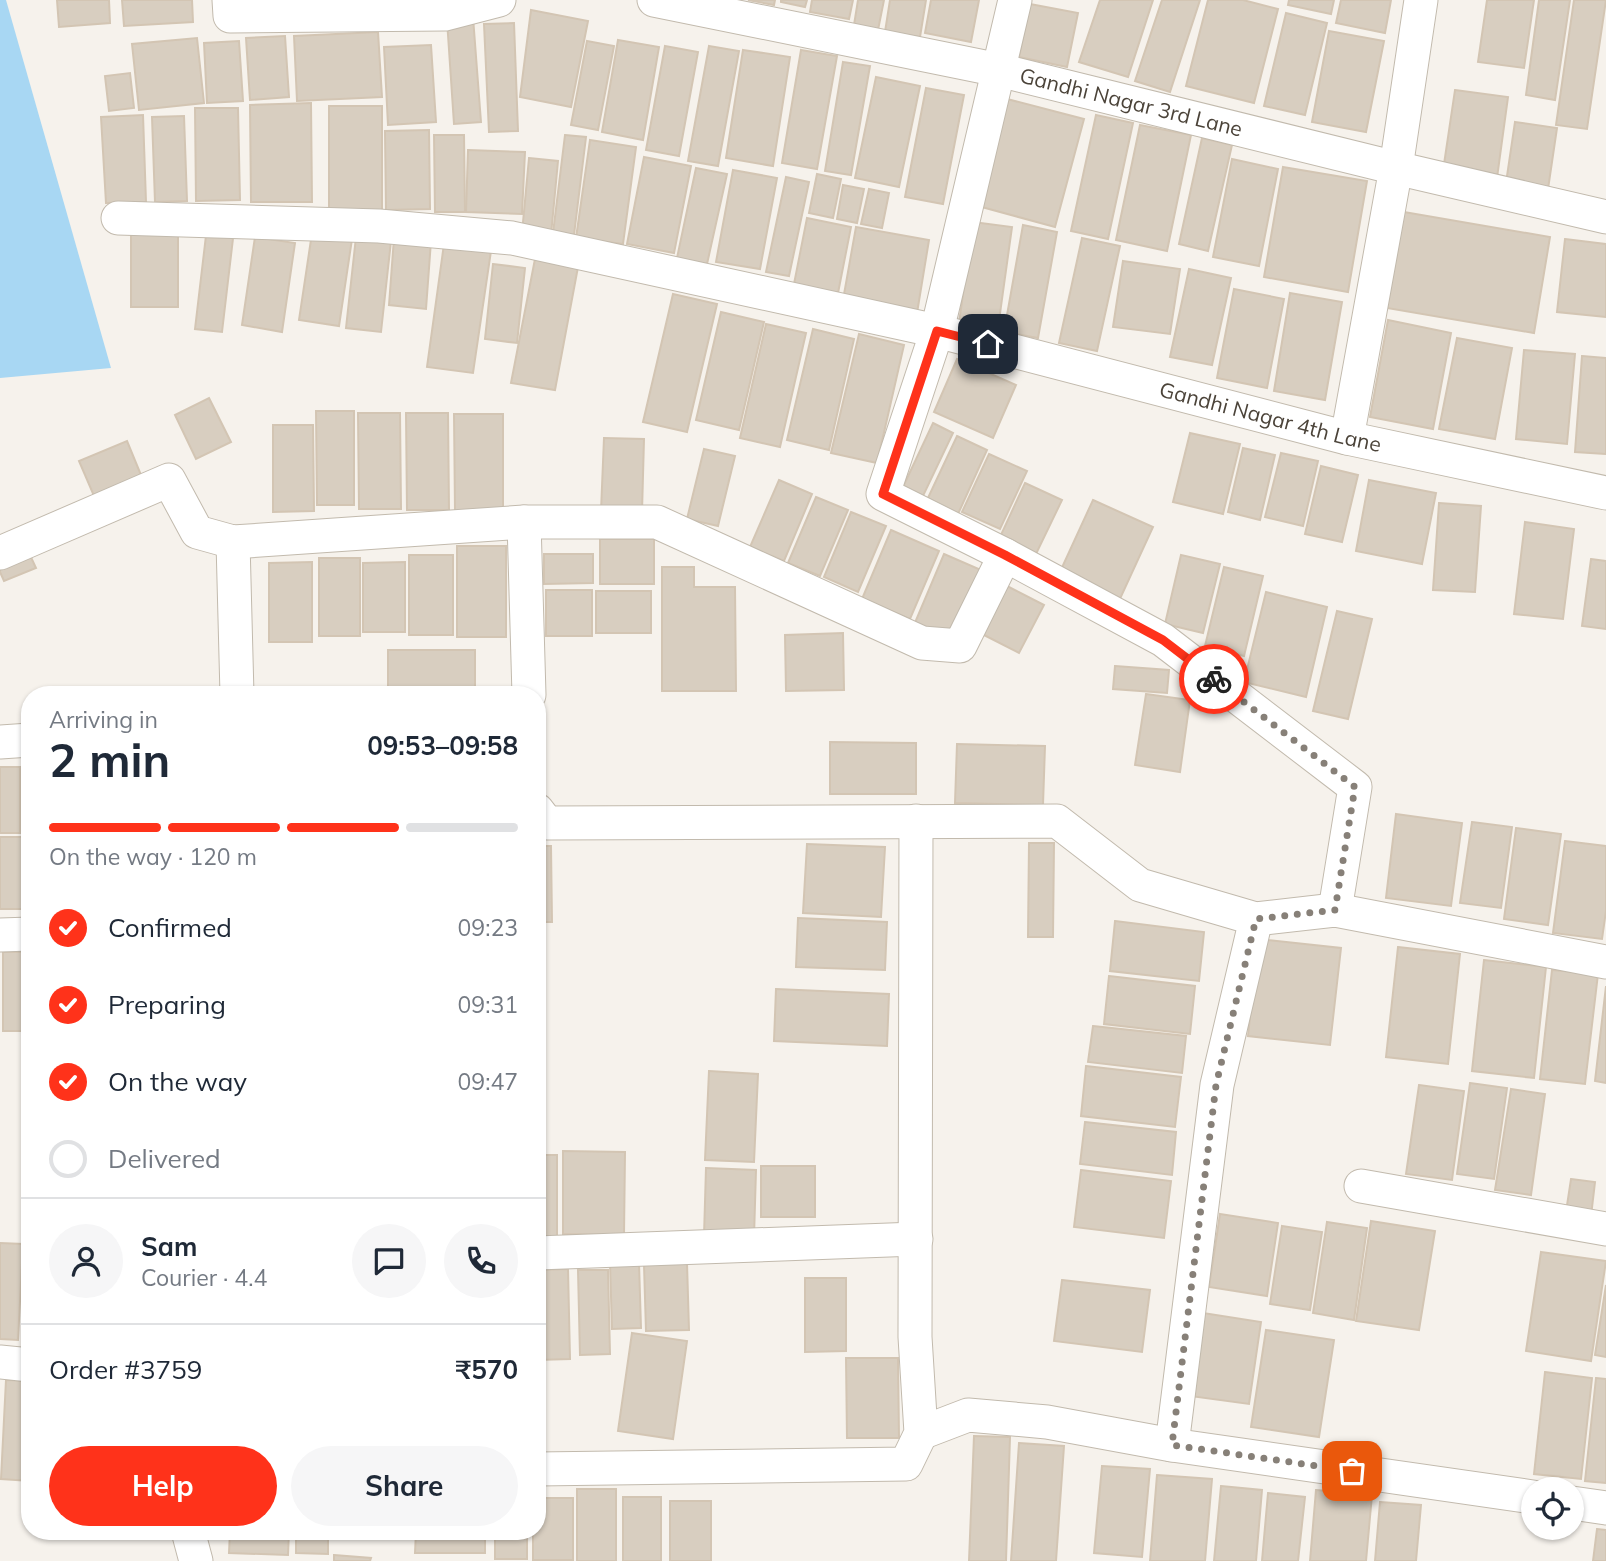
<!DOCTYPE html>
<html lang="en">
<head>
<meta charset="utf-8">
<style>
	body { margin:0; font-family:Mulish,sans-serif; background:#f6f6f7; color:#1f2937; height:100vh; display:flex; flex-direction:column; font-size:26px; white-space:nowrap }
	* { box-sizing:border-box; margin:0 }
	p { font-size:23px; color:#747a83 }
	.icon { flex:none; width:38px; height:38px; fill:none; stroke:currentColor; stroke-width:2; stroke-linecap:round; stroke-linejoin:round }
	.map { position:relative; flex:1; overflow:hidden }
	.drawer { position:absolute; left:21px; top:686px; width:525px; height:854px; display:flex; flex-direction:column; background:#fff; border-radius:28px; box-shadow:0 2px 5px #0004 }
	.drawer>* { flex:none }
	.tools { position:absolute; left:1521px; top:1477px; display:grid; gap:14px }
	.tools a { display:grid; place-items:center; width:63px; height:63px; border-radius:50%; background:#fff; box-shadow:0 2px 5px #0004; font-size:35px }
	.pin { position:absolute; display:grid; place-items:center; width:60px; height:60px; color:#fff; margin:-30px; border-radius:14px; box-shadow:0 4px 10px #0006 }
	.courier { position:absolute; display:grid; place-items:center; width:70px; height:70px; margin:-35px; border:5px solid #ff321a; border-radius:50%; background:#fff; color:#222; box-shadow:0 2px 9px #0007 }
	.headline em { font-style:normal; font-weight:700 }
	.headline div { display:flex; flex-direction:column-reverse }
	.headline { display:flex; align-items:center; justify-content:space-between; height:119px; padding:0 28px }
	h1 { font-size:46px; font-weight:700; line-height:52px }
	.bar { display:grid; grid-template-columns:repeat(4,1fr); gap:10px 7px; align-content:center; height:84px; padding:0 28px }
	.bar i { height:9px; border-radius:5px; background:#e0e1e3 }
	.bar .on { background:#ff321a }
	.bar p { grid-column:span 4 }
	.line { display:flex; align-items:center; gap:18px; padding:0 28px; border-top:2px solid #e0e1e3 }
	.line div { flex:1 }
	.round { display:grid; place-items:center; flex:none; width:74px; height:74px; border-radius:37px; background:#f6f6f7 }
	ol { padding:0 28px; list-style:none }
	li { display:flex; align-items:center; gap:21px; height:77px }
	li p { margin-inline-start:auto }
	li .icon { padding:7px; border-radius:50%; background:#ff321a; color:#fff; stroke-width:4 }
	li:last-child { color:#747a83 }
	li i { width:38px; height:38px; border:4px solid #e0e1e3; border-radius:50% }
	.button { display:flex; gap:14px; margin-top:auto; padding:14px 28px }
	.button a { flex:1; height:80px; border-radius:42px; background:#ff321a; color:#fff; font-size:28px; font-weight:700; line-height:80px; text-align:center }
	.button a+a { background:#f6f6f7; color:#1f2937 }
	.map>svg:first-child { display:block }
</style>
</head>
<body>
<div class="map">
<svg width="1606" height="1561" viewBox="0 0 1606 1561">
	<rect width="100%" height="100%" fill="#f6f2ec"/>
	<polygon fill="#a8d7f3" points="0,0 6,0 111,368 0,378"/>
	<g fill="#d8cec0" stroke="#d3c5b3" stroke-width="2">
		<polygon points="57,0 109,0 110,23 59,27"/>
		<polygon points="122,0 192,0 193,22 124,26"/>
		<polygon points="748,0 775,0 774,5"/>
		<polygon points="781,0 807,0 805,7 781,2"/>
		<polygon points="812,0 853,0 849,19 810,12"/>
		<polygon points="858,0 884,0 878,30 854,25"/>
		<polygon points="890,0 926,0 920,37 885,32"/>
		<polygon points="931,0 979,0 971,42 925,33"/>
		<polygon points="1100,0 1153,0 1128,77 1079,62"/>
		<polygon points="1162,0 1200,0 1170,92 1135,81"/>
		<polygon points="1208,0 1243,0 1278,9 1254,103 1186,86"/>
		<polygon points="1289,0 1334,0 1331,14 1288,5"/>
		<polygon points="1341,0 1391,0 1385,33 1336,23"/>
		<polygon points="1487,0 1534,0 1524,68 1478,62"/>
		<polygon points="1539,0 1570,0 1555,100 1526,95"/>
		<polygon points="1574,0 1606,0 1587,129 1556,125"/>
		<polygon points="1030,4 1078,13 1067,67 1019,57"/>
		<polygon points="531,10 588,21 571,107 520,97"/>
		<polygon points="1286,13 1327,23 1305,115 1264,106"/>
		<polygon points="473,17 481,122 454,124 447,20"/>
		<polygon points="514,23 518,131 489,132 484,24"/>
		<polygon points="1329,31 1384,41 1366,132 1312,122"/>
		<polygon points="378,32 382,97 297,101 294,36"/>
		<polygon points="285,36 289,97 250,100 246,38"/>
		<polygon points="197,38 204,103 139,110 132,44"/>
		<polygon points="618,40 659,47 643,140 602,132"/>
		<polygon points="239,41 243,101 207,103 204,43"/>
		<polygon points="587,41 614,46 598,130 571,125"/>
		<polygon points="431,45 436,122 388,125 384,47"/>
		<polygon points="665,46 698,52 679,156 646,150"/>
		<polygon points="709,46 739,51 718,166 688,161"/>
		<polygon points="743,50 790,57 773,166 726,158"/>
		<polygon points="801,50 837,56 817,169 782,163"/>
		<polygon points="843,62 870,66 851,175 825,171"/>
		<polygon points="130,73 134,108 109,111 105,76"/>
		<polygon points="876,77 920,86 899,187 855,178"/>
		<polygon points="926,88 964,95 943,204 905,197"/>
		<polygon points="1455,90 1508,97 1497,178 1443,171"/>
		<polygon points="1007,99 1084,119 1055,227 978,206"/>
		<polygon points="311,103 312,202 251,202 250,105"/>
		<rect x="329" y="106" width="53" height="106"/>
		<polygon points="195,108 238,108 240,200 196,201"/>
		<polygon points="143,115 146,202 106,203 101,117"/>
		<polygon points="1096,115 1133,123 1108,239 1071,231"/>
		<polygon points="184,116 187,201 155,202 152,117"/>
		<polygon points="1515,122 1557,128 1548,189 1506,183"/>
		<polygon points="1140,125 1191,135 1167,251 1116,240"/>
		<polygon points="429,130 430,209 386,210 385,131"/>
		<polygon points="434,135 464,135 465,212 435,212"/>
		<polygon points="565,135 586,137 574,235 553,233"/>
		<polygon points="1202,138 1232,145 1208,251 1179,244"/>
		<polygon points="590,140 636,147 623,244 576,238"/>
		<polygon points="468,150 525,152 522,214 466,212"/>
		<polygon points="644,157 691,166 674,253 627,244"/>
		<polygon points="529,158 558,161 551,235 522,233"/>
		<polygon points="1232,159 1278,169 1259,266 1213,257"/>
		<polygon points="1283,167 1367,181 1348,292 1264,277"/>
		<polygon points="696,168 727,174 707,264 677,258"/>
		<polygon points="733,170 777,178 760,269 716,262"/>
		<polygon points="817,174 841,179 833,218 809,213"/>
		<polygon points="786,177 809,182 789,276 766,272"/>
		<polygon points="843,185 864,189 857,223 837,219"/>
		<polygon points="869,189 889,193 882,228 861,224"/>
		<polygon points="1404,212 1550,237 1534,333 1387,308"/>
		<polygon points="807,218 851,227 838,293 794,284"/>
		<polygon points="973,222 1012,227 998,328 959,323"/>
		<rect x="131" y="224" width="47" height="83"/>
		<polygon points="1023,225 1057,232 1038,338 1004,332"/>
		<polygon points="207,227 234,230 222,332 195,329"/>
		<polygon points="856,227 929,240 917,313 843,300"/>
		<polygon points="312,233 352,239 339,326 299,320"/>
		<polygon points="255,237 295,243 282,332 242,325"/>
		<polygon points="356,237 391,241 381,332 346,328"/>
		<polygon points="394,238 431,241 426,309 389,305"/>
		<polygon points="1082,238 1120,246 1097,351 1059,343"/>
		<polygon points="1565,239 1606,244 1606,317 1557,312"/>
		<polygon points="444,244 491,251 473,373 427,367"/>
		<polygon points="535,259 578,267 555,390 511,383"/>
		<polygon points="1123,261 1180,269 1170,334 1113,327"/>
		<polygon points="493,264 525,268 517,343 485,339"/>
		<polygon points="1189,269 1231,278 1212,365 1170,357"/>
		<polygon points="1234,289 1284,299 1267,388 1217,378"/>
		<polygon points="1290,293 1342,302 1325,400 1274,391"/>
		<polygon points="673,294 717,304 687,432 643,422"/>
		<polygon points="721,312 764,322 739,430 696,420"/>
		<polygon points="1388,320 1451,333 1433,429 1370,417"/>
		<polygon points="766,324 806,333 780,447 740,438"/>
		<polygon points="813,329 854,339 829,450 787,440"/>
		<polygon points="859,334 904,345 877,463 831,453"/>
		<polygon points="1457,338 1512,348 1495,439 1439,429"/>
		<polygon points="1524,350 1575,354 1567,444 1516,439"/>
		<polygon points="1582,356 1606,358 1606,454 1575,452"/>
		<polygon points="957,359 1016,385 993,438 934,412"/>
		<polygon points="209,398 231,442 196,459 175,415"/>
		<polygon points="316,411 354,411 354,505 317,505"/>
		<polygon points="358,413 400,413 401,509 359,509"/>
		<polygon points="406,413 448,413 449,510 407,510"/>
		<polygon points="454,414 503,414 503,510 455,511"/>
		<polygon points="933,423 953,433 922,498 902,489"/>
		<polygon points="273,425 313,425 314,511 273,512"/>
		<polygon points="1190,433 1240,444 1223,514 1173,502"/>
		<polygon points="957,436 987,450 958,514 927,500"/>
		<polygon points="604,438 644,439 642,512 601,511"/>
		<polygon points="127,441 141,475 94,496 79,461"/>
		<polygon points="1243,448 1275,455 1260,520 1228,512"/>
		<polygon points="704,449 735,456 718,526 687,519"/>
		<polygon points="1281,453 1318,461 1303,526 1265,517"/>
		<polygon points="989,454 1027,471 1000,529 962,512"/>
		<polygon points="1321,466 1358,475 1342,542 1305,534"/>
		<polygon points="779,480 812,494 784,561 750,547"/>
		<polygon points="1369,480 1436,493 1422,564 1356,551"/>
		<polygon points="1025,483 1062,500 1036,554 1000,537"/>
		<polygon points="816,497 848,510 820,576 788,563"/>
		<polygon points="1093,500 1153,527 1119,601 1059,574"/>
		<polygon points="1439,503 1481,506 1475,592 1433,590"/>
		<polygon points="851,512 886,526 858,592 824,577"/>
		<polygon points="1525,522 1574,529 1563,619 1514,614"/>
		<polygon points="891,530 939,551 910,619 862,599"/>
		<rect x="600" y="539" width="54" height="45"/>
		<rect x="457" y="546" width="49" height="91"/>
		<polygon points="29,553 36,568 4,581 0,572 0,565"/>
		<polygon points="544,554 593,554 593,583 544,584"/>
		<polygon points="944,554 981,570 952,641 914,625"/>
		<rect x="409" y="555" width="44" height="80"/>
		<polygon points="1181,555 1220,564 1203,633 1165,624"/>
		<rect x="319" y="558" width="41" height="78"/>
		<polygon points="1591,559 1606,561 1606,629 1582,626"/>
		<polygon points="312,562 312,642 269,642 269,563"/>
		<polygon points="405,562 405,632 363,632 363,563"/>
		<polygon points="662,567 694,567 694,587 735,587 736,691 662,691"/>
		<polygon points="1224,567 1263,576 1244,656 1205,646"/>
		<polygon points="1005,585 1044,605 1019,653 980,633"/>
		<rect x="546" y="590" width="46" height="46"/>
		<rect x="596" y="591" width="55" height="42"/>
		<polygon points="1266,592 1327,607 1306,697 1244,682"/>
		<polygon points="1337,611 1372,619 1348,719 1313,711"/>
		<polygon points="843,633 844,690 786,691 785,635"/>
		<rect x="388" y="650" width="87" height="45"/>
		<polygon points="1115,666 1169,670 1167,693 1113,689"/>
		<polygon points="1146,694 1190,700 1180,772 1135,765"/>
		<polygon points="830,742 916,743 916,794 830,794"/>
		<polygon points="957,744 1045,746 1043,805 955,803"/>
		<rect x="28" y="764" width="2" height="69"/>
		<rect x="0" y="767" width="20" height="66"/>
		<polygon points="1396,814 1462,823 1451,906 1386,898"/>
		<polygon points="1472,822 1512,827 1501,908 1460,903"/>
		<polygon points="1516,828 1561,834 1548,925 1504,919"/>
		<rect x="0" y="837" width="24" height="72"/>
		<polygon points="1565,841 1606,846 1606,911 1602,939 1553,933"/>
		<polygon points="1029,843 1054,843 1053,937 1028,937"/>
		<polygon points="807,844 885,847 881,917 803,913"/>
		<polygon points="537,846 551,846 552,922 537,922"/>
		<polygon points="798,918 887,922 885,970 796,967"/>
		<polygon points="1115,921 1204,932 1199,981 1110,971"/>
		<polygon points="1258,939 1341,948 1330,1045 1248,1036"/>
		<polygon points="1398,947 1460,954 1448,1064 1386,1057"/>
		<rect x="3" y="952" width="27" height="79"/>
		<polygon points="1484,960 1546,967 1534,1078 1472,1071"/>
		<polygon points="1552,970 1598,974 1585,1084 1540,1079"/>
		<polygon points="1109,976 1195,986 1190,1034 1104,1024"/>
		<polygon points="1606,986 1606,1083 1595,1081"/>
		<polygon points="776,989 889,994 887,1046 774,1041"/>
		<polygon points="1093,1026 1186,1036 1182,1073 1088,1062"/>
		<polygon points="1086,1066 1181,1077 1175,1127 1081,1116"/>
		<polygon points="709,1071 758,1074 754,1162 705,1160"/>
		<polygon points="1470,1083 1507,1088 1494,1179 1457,1174"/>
		<polygon points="1419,1085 1464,1091 1452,1180 1406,1174"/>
		<polygon points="1511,1089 1545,1094 1531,1195 1495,1190"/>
		<polygon points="1085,1122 1176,1132 1172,1175 1080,1164"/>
		<polygon points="563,1151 625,1152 624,1235 563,1234"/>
		<rect x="537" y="1155" width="20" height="82"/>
		<rect x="761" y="1166" width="54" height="51"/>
		<polygon points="706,1168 756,1170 754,1237 704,1236"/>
		<polygon points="1081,1170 1171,1181 1164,1238 1074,1227"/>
		<polygon points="1571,1179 1595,1182 1591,1216 1566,1212"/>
		<polygon points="1220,1214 1278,1223 1267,1296 1209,1287"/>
		<polygon points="1371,1221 1435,1231 1419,1330 1356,1321"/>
		<polygon points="1327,1222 1367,1228 1354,1320 1313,1313"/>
		<polygon points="1282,1226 1322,1232 1310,1310 1270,1304"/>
		<polygon points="0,1243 23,1244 18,1340 0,1339"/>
		<polygon points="1541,1252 1606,1261 1591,1361 1526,1351"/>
		<polygon points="639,1263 641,1328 612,1329 610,1264"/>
		<polygon points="687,1263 689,1330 646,1331 644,1265"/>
		<polygon points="568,1269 570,1359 537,1360 537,1270"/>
		<polygon points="578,1270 608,1270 610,1354 580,1355"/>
		<polygon points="805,1278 846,1278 846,1351 805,1352"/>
		<polygon points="1062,1280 1150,1290 1142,1352 1054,1341"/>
		<polygon points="1606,1285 1606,1357 1595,1355"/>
		<polygon points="1203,1313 1261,1322 1249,1404 1190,1396"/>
		<polygon points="1266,1330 1334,1340 1319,1437 1251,1427"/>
		<polygon points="632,1333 687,1341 673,1439 618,1431"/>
		<polygon points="846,1358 898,1358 899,1438 847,1438"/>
		<polygon points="1545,1372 1592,1378 1581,1479 1534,1474"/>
		<polygon points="1596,1378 1606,1379 1606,1483 1585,1481"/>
		<polygon points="6,1380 30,1381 30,1481 1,1479"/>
		<polygon points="974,1436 1010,1437 1006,1561 969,1561"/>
		<polygon points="1019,1443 1064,1446 1056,1561 1011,1561"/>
		<polygon points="1102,1466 1150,1469 1142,1557 1094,1553"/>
		<polygon points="1157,1475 1212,1479 1205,1561 1150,1561"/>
		<polygon points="1221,1486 1262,1490 1256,1561 1214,1561"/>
		<rect x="577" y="1489" width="39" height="72"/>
		<polygon points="1316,1490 1372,1495 1366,1561 1310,1561"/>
		<polygon points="1268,1493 1305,1497 1298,1561 1262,1561"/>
		<rect x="623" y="1497" width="38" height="64"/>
		<polygon points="537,1498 573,1498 573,1560 533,1560 533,1531 537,1531"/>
		<rect x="670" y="1501" width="41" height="60"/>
		<polygon points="1380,1502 1421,1505 1416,1561 1375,1561"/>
		<polygon points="1597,1529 1606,1530 1606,1561 1593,1561"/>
		<polygon points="230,1531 289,1531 288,1555 229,1553"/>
		<polygon points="296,1531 328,1531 328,1554 296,1553"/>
		<polygon points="416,1531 485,1531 485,1553 415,1553"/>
		<rect x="495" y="1531" width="32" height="28"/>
		<polygon points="334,1555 371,1558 370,1561 334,1561"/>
	</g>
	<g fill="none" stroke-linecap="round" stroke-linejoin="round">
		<g stroke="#c2baad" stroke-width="35">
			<g id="street">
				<polyline points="229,0 230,16 445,14 499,0"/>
				<path id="s1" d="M654 0 999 70 1396 168 1606 217"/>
				<polyline points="1015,0 937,331 883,494 1005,555 1163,640 1355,787 1335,910"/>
				<path id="s2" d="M118 218 379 226 512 238 937 331 1347 438 1606 493"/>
				<polyline points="1347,438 1396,168 1421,0"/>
				<polyline points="524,522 529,695"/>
				<polyline points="233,542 237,695"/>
				<polyline points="0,553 169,480 197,532 233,542 524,522 657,522 922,643 960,646 1005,555"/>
				<polyline points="0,742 30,740"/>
				<polyline points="537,810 547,823 1057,821 1140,885 1256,919 1335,910 1606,962"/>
				<polyline points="0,935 30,934"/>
				<polyline points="1361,1186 1606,1229"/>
				<polyline points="537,1253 916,1239"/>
				<polyline points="0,1362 30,1365"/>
				<polyline points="921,1433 968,1415 1047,1422 1172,1445 1533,1497"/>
				<polyline points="1172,1445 1217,1085 1256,919"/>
				<polyline points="537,1469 906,1464 921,1433 915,1337 916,821"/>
				<polyline points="1572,1503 1606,1508"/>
				<polyline points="188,1531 196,1561"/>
			</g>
		</g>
		<use href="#street" stroke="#fff" stroke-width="33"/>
	</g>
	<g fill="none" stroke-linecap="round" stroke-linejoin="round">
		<polyline stroke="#878078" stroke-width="7" stroke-dasharray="0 12.6" points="1214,679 1355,787 1335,910 1256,919 1216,1085 1172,1445 1352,1471"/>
		<polyline stroke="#ff321a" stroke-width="9" points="988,344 937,331 883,494 1005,555 1163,640 1214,679"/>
	</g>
	<g text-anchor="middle" stroke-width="5" stroke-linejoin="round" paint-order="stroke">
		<g font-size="21" fill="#4b4339" stroke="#fff">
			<text dy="7" stroke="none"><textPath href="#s1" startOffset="488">Gandhi Nagar 3rd Lane</textPath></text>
			<text dy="7" stroke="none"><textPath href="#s2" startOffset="1174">Gandhi Nagar 4th Lane</textPath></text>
		</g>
	</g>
</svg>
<div class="tools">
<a><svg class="icon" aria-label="locate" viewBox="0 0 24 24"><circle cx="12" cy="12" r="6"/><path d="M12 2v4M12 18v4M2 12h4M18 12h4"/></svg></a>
</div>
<div class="pin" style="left:1352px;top:1471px;background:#ea580c"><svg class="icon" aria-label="bag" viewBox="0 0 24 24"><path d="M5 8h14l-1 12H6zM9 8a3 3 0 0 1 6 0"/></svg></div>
<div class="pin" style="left:988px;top:344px;background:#1f2937"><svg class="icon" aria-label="home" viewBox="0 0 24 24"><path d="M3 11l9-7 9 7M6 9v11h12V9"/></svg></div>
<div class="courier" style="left:1214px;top:679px"><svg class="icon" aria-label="bike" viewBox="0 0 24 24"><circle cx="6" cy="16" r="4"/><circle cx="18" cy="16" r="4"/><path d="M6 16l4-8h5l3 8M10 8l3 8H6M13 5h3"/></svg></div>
<section class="drawer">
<div class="headline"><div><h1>2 min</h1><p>Arriving in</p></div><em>09:53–09:58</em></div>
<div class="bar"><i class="on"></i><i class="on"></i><i class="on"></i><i></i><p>On the way · 120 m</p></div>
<ol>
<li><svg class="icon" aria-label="check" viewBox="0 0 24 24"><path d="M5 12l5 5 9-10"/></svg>Confirmed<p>09:23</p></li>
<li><svg class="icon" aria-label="check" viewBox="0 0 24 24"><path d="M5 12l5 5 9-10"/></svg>Preparing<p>09:31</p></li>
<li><svg class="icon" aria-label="check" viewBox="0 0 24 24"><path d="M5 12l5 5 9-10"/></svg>On the way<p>09:47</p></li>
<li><i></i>Delivered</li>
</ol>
<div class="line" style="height:126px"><a class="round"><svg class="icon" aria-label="person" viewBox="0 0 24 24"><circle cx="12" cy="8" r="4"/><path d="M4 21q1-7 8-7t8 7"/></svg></a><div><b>Sam</b><p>Courier · 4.4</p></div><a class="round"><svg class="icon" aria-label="chat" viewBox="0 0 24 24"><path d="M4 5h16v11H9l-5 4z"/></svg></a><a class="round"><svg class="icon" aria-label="phone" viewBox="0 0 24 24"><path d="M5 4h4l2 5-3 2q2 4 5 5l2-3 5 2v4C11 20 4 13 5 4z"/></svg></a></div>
<div class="line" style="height:91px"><div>Order #3759</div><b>₹570</b></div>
<div class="button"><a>Help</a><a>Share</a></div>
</section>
</div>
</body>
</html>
